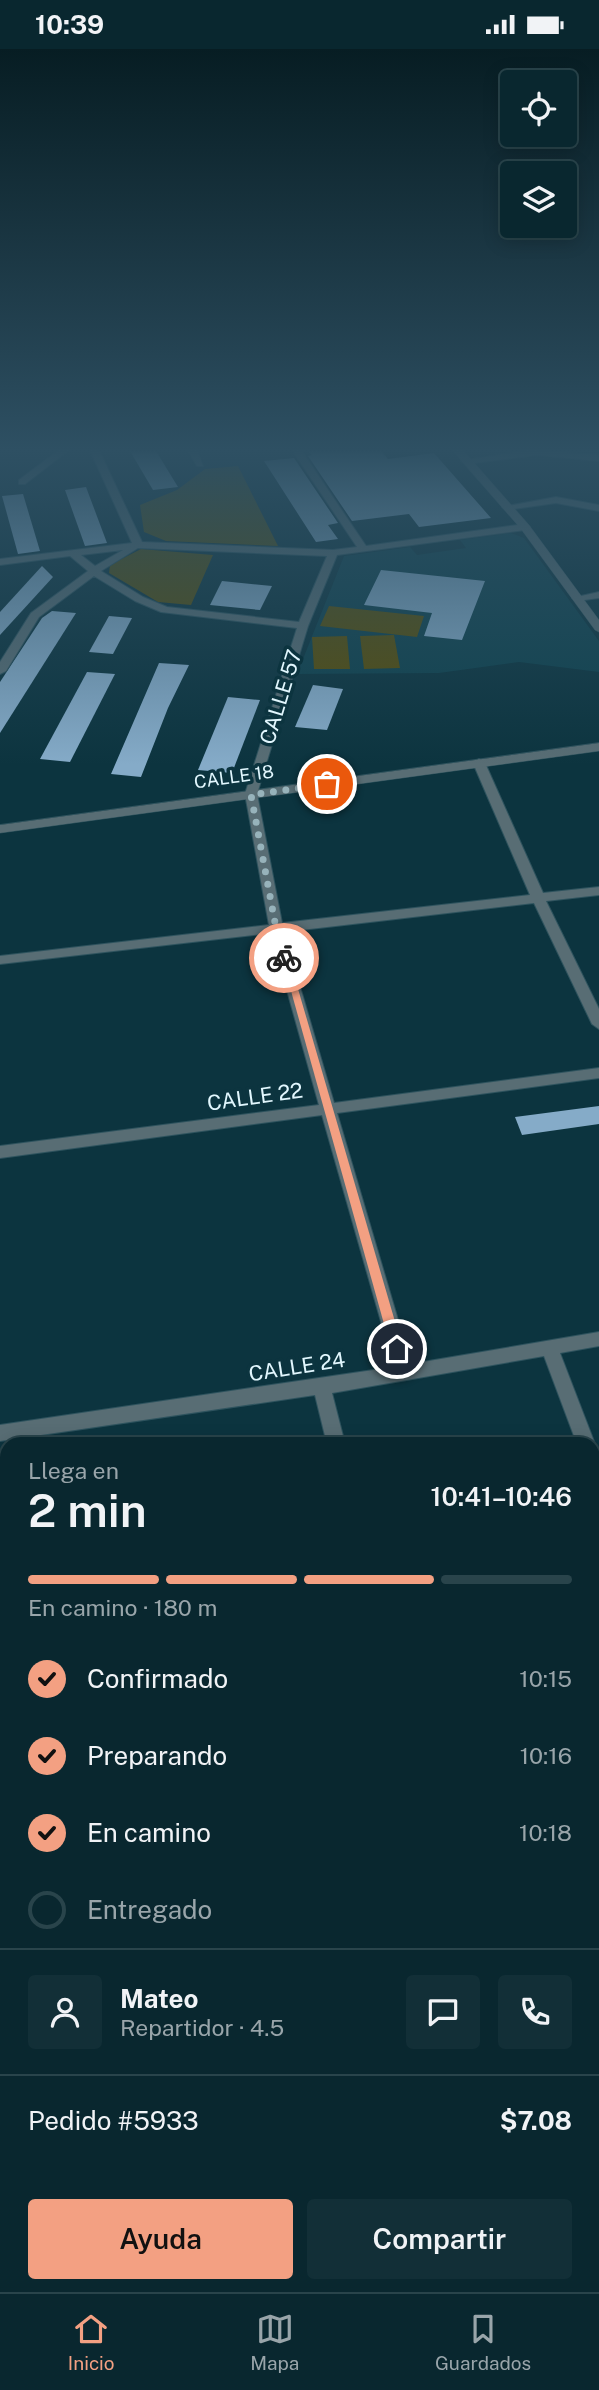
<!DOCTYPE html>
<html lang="es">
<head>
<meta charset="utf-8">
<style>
	body { margin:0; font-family:"Public Sans",sans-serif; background:#122f37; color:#f1f3f6; height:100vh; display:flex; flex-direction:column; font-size:26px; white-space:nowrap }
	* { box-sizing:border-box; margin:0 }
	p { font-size:23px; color:#99a5aa }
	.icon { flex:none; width:38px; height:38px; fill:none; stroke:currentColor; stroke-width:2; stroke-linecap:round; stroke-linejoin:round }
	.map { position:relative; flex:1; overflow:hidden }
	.sheet { position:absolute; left:0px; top:1388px; width:600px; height:856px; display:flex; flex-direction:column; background:#09272f; border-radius:21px 21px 0 0; box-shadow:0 4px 18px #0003,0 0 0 2px #29444b }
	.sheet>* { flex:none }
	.controls { position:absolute; left:500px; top:21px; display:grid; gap:14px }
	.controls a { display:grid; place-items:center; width:77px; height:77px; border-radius:7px; background:#09272f; box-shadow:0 4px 18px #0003,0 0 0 2px #29444b; font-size:35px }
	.pin { position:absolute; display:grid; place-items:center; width:60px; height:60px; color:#fff; margin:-30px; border:4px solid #fff; border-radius:50%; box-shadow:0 2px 7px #0007 }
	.courier { position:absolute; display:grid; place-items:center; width:70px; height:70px; margin:-35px; border:5px solid #f3a082; border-radius:50%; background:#fff; color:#222; box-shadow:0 2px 9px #0007 }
	.head em { font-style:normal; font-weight:600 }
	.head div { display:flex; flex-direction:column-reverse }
	.head { display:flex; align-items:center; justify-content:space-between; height:119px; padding:0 28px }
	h1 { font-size:46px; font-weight:600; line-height:52px }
	.bar { display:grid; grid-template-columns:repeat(4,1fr); gap:10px 7px; align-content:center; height:84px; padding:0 28px }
	.bar i { height:9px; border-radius:5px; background:#29444b }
	.bar .active { background:#f3a082 }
	.bar p { grid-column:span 4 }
	.line { display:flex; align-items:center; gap:18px; padding:0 28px; border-top:2px solid #29444b }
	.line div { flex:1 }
	.round { display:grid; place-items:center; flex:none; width:74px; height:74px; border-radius:7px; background:#122f37 }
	ol { padding:0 28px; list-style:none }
	li { display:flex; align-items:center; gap:21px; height:77px }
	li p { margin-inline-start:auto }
	li .icon { padding:7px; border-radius:50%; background:#f3a082; color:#111; stroke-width:4 }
	li:last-child { color:#99a5aa }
	li i { width:38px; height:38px; border:4px solid #29444b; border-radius:50% }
	.action { display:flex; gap:14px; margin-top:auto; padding:14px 28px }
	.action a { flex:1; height:80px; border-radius:7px; background:#f3a082; color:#111; font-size:28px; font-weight:600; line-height:80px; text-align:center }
	.action a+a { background:#122f37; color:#f1f3f6 }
	.status { display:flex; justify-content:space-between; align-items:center; height:49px; padding:0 35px; background:#09272f; direction:ltr }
	.status svg { height:19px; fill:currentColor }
	.dock { display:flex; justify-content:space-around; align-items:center; height:98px; border-top:2px solid #29444b; background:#09272f; font-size:19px; color:#99a5aa }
	.dock a { display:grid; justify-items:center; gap:4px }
	.dock .active { color:#f3a082 }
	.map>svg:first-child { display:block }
</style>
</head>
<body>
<div class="status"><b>10:39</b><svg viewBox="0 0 49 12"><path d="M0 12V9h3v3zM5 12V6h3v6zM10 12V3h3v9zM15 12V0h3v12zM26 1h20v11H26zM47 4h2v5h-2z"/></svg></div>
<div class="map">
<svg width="599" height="2243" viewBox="0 0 599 2243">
	<rect width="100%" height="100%" fill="#0c343f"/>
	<polygon fill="#0f424e" points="511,484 524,489 599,592 599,623 519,613 439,624 297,625 344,507 410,498 417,506 466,499 460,491"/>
	<g fill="#584e0a">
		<polygon points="238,417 278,497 166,492 144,483 140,456 177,441 205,420"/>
		<polygon points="141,500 213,506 191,556 158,553 109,524 110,516"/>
		<polygon points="329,557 424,567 417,588 320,577"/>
		<polygon points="394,586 400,619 364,620 360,587"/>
		<polygon points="347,587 350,620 314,620 312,588"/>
	</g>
	<g fill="#85abc8">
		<polygon points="130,402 156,402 178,438 153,441"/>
		<polygon points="308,402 381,402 388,410 434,404 491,469 419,478 409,465 352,472 308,407 312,406"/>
		<polygon points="294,409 338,474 328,476 338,490 316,493 264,412"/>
		<polygon points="86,438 107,494 85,497 65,441"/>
		<polygon points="23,445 40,502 18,505 2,447"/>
		<polygon points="42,517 53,528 0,586 0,563"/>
		<polygon points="381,521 485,532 462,591 424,587 432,564 364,556"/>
		<polygon points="222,532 272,537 260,561 210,556"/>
		<polygon points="52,562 76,564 0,684 0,633 42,569"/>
		<polygon points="109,567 132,569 113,605 89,603"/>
		<polygon points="159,614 189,616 168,659 141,728 111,725"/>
		<polygon points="87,623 115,625 70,713 40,710"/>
		<polygon points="313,636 343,640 327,681 295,678"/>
		<polygon points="228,648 260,651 232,724 198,721"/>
		<polygon points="599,1057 599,1075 522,1086 515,1068"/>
	</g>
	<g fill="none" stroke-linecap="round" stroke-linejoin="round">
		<g stroke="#2e535e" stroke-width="2">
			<g id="minor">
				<polygon points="59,401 69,401 25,435 19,435 19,431"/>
				<path d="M90 401H99L142 493 333 501 357 498 292 401H301L366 497 525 475 530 478 525 481 337 506 308 577 257 745 282 874 530 846 473 714 479 710 485 714 543 844 599 838V846L546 852 599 960V980L592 975 534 854 284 883 334 1054 599 1019V1029L337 1064 411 1315 599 1283V1297L560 1304 595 1395 593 1399V1395H577L544 1307 332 1344 345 1395H327L315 1346 0 1392V1376L394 1318 322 1066 0 1109V1097L319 1056 271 884 0 915V907L269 876 245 745 297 579 161 563 135 552 94 527 39 568 6 622 0 625V613L31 564 88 522 70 507 0 516V510L132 494ZM138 499 327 507 299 573 167 558 143 548 101 522ZM123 501 95 517 81 506Z"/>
				<polygon points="188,401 197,401 203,417 197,417"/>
				<polygon points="528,401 599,406 599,412 537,406 466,415 461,412"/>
				<polygon points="556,448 599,456 599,462 556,454 507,461 502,458"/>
				<polygon points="599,543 599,549 577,552 572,549"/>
				<polygon points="593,1407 599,1409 599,1438 593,1436"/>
				<polygon points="599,1620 599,1640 593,1641 593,1621"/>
				<polygon points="7,1730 7,1752 0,1753 0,1731"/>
				<polygon points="599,1891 599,1915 593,1917 593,1893"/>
				<polygon points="7,2026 7,2050 0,2051 0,2027"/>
				<polygon points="0,2113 7,2116 7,2236 19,2236 19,2243 0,2243"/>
				<polygon points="599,2155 599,2181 593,2182 593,2156"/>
				<polygon points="278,2236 330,2236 327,2243 276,2243"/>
				<polygon points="525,2236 551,2236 552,2243 526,2243"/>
			</g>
		</g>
		<g stroke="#2e535e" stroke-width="1">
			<g id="tertiary">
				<polygon points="452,401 463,401 529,476 599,571 599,583 595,581 521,480"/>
				<polygon points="599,694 599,702 0,784 0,776"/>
			</g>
		</g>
		<use href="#minor" fill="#586d74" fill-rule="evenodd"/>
		<use href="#tertiary" fill="#586d74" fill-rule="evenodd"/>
	</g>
	<linearGradient id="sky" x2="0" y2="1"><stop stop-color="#071d23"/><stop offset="0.56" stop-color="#2e5063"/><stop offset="1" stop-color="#2e5063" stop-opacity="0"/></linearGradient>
	<rect width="599" height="716" fill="url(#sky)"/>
	<polygon fill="#f3a082" points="281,906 289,909 403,1300 397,1305 391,1300"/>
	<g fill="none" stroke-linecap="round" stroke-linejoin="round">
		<polyline stroke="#97b3bb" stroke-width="7" stroke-dasharray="0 12.6" points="284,909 276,879 251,746 327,735"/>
	</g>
	<g text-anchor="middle" stroke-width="7" stroke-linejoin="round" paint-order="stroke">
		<g font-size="18" fill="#e2f7fe" stroke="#0c343f">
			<text transform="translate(234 728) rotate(-8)" y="6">CALLE 18</text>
		</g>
		<g font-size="21" fill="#e2f7fe" stroke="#0c343f">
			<text transform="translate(281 648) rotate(-73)" y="7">CALLE 57</text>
			<text transform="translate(255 1048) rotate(-8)" y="7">CALLE 22</text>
			<text transform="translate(297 1318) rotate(-9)" y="7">CALLE 24</text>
		</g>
	</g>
</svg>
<div class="controls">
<a><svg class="icon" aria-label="locate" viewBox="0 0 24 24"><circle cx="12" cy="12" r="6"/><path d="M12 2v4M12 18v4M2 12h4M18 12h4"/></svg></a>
<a><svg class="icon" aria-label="layers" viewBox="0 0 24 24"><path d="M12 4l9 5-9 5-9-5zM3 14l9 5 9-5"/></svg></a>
</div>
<div class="pin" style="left:327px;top:735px;background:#ea580c"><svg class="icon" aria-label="bag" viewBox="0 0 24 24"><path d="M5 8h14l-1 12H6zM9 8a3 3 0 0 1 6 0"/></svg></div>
<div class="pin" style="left:397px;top:1300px;background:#1f2937"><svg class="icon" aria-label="home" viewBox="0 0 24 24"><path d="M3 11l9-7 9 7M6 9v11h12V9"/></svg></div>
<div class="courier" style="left:284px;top:909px"><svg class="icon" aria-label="bike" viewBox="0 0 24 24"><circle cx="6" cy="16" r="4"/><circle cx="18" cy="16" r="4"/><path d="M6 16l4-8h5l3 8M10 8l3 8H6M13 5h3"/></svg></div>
<section class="sheet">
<div class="head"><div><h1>2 min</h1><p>Llega en</p></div><em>10:41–10:46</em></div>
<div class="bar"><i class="active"></i><i class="active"></i><i class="active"></i><i></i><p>En camino · 180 m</p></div>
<ol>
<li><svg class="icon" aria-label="check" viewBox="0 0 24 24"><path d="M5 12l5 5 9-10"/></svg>Confirmado<p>10:15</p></li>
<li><svg class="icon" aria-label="check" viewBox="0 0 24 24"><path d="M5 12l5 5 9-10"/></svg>Preparando<p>10:16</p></li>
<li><svg class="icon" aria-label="check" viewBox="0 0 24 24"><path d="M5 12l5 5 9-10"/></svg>En camino<p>10:18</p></li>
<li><i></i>Entregado</li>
</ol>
<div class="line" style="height:126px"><a class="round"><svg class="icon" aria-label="person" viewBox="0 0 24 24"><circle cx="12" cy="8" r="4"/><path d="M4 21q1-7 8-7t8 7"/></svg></a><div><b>Mateo</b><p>Repartidor · 4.5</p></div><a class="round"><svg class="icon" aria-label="chat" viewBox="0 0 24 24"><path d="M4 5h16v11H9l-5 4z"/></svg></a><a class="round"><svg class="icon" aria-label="phone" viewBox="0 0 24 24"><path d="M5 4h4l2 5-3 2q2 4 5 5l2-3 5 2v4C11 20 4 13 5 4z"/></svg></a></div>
<div class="line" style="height:91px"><div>Pedido #5933</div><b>$7.08</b></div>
<div class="action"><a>Ayuda</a><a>Compartir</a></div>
</section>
</div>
<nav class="dock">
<a class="active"><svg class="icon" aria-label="home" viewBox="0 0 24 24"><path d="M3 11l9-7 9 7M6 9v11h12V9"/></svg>Inicio</a>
<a><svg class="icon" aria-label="map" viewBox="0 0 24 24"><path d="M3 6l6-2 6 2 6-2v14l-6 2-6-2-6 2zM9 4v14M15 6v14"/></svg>Mapa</a>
<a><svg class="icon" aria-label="saved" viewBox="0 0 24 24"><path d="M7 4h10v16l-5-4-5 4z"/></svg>Guardados</a>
</nav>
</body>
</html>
